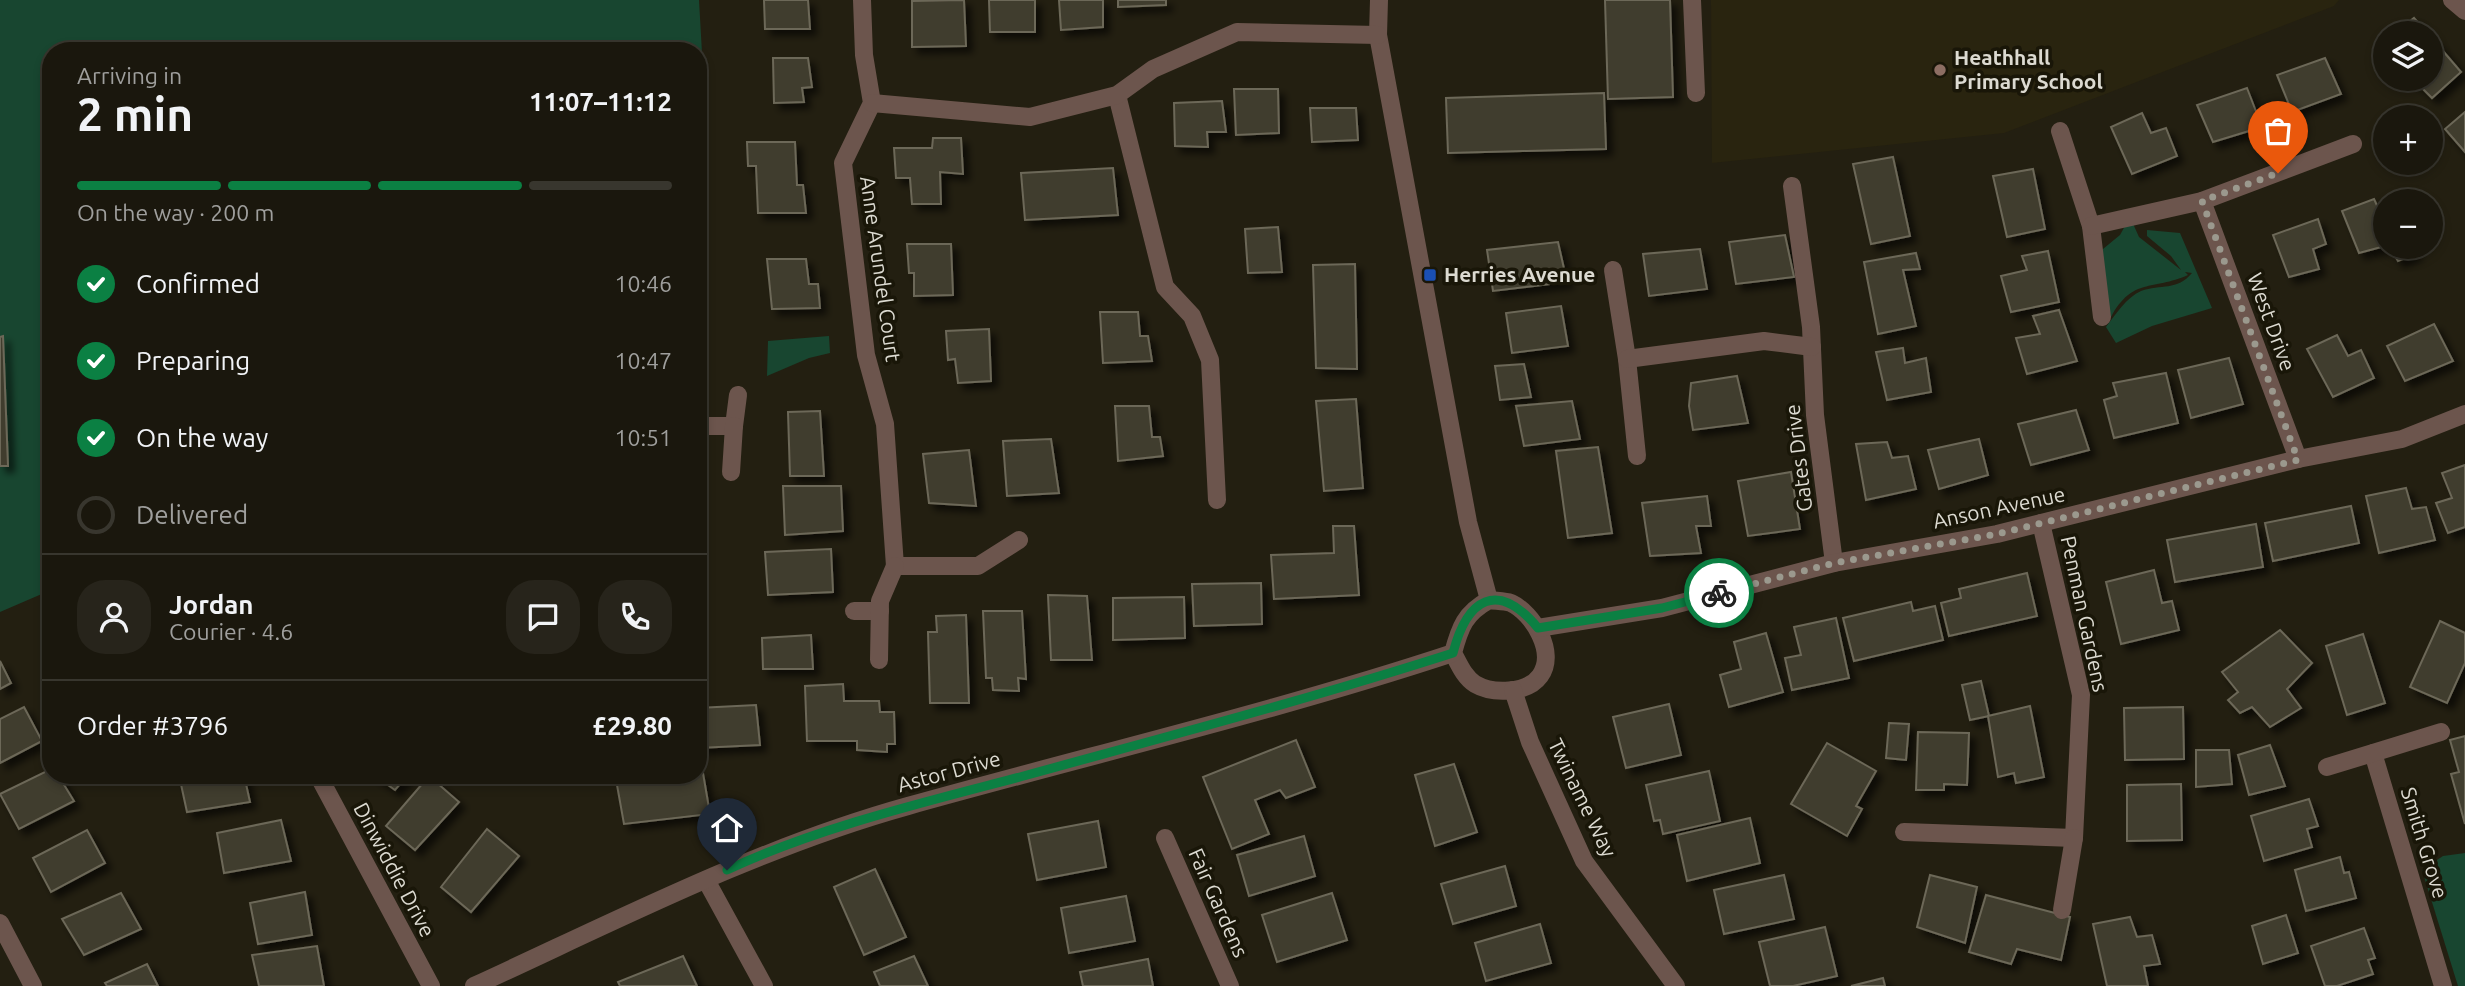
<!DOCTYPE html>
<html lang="en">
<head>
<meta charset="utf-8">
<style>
	body { margin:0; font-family:Ubuntu,sans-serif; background:#27241b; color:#f1f3f6; height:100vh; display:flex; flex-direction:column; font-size:26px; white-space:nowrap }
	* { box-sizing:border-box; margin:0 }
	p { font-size:23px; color:#9f9f9d }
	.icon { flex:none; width:38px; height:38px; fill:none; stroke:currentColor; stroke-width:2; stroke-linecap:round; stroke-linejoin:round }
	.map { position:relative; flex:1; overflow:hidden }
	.details { position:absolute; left:42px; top:42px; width:665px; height:742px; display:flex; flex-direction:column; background:#1a170d; border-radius:28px; box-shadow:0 4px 10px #0003,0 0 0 2px #38362e }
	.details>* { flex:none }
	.tools { position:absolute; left:2373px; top:21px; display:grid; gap:14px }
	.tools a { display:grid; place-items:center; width:70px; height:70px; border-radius:50%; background:#1a170d; box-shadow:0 4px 10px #0003,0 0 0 2px #38362e; font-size:35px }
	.pin { position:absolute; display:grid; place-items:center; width:60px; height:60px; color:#fff; margin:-72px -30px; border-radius:50% 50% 50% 0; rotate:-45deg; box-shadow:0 0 7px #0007 }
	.pin .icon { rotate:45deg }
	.courier { position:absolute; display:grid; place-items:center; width:70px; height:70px; margin:-35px; border:5px solid #0b8043; border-radius:50%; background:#fff; color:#222; box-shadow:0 2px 9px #0007 }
	.head em { font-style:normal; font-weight:700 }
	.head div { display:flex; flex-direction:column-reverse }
	.head { display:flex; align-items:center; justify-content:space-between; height:119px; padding:0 35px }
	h1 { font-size:46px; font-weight:700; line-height:52px }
	.bar { display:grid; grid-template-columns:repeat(4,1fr); gap:10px 7px; align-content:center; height:84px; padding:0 35px }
	.bar i { height:9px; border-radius:5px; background:#38362e }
	.bar .on { background:#0b8043 }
	.bar p { grid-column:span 4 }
	.line { display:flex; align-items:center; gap:18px; padding:0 35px; border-top:2px solid #38362e }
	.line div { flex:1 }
	.round { display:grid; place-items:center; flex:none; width:74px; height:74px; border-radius:28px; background:#27241b }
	ol { padding:0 35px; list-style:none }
	li { display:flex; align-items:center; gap:21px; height:77px }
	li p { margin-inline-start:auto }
	li .icon { padding:7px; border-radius:50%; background:#0b8043; color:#fff; stroke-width:4 }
	li:last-child { color:#9f9f9d }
	li i { width:38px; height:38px; border:4px solid #38362e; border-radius:50% }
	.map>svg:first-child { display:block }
</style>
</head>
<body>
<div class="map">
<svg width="2465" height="986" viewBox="0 0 2465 986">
	<defs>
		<filter id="shadow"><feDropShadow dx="6" dy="6" stdDeviation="3.5" flood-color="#0009"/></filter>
	</defs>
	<rect width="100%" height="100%" fill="#231f11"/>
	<polygon fill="#29240f" points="1711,0 2339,0 2334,6 2004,133 1712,163"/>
	<g fill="#184630">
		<polygon points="0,0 699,0 707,141 698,155 698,51 51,51 51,590 0,612"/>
		<path d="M2130 217 2139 237 2181 270 2171 256 2147 236V230L2180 233 2212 308 2152 326 2116 343 2106 327C2115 315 2127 297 2141 291 2161 284 2177 291 2192 273L2185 272 2188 275C2152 291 2133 277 2111 317L2102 280 2103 249 2120 235Z"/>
		<polygon points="829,336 830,353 809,358 767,376 768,341"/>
		<polygon points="2465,853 2465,986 2458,986 2422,870 2443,856"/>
	</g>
	<g fill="#403c2d" stroke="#6c6858" stroke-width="2" filter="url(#shadow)">
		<polygon points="764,0 808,0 810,29 765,29"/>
		<polygon points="964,0 966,46 912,47 912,1"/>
		<polygon points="989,0 1035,0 1035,32 990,32"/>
		<polygon points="1059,0 1103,0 1103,27 1061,30"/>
		<polygon points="1118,0 1166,0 1166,5 1118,7"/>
		<polygon points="1605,0 1670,0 1673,97 1608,99"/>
		<polygon points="2414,18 2427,33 2395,33"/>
		<polygon points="2431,37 2461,72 2432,98 2413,79 2431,79"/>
		<polygon points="773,58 808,58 812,87 802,88 804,102 774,103"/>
		<polygon points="2325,58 2341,94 2292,112 2277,75"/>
		<polygon points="2247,88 2262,127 2213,142 2197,105"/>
		<polygon points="1234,89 1278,89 1279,133 1236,135"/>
		<polygon points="1604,93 1606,149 1448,153 1446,98"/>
		<polygon points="1222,101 1226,132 1207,132 1208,147 1175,146 1174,103"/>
		<polygon points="1310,108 1356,108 1358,140 1312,142"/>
		<polygon points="2465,112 2465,152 2445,129"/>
		<polygon points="2142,113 2151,133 2166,128 2177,156 2132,174 2111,127"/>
		<polygon points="933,138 961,138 963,174 940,172 941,204 912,204 910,178 896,178 894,148 932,148"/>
		<polygon points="747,142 795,142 797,185 803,185 806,213 758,213 756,166 748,166"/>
		<polygon points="1893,157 1910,236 1871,244 1853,164"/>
		<polygon points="1113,168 1118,215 1025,220 1021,173"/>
		<polygon points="2033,169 2045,229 2007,237 1993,176"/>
		<polygon points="2374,199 2385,223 2385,246 2359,253 2342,211"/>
		<polygon points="2318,219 2326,244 2313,249 2319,269 2289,277 2273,235"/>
		<polygon points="1278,227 1282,272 1248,273 1245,229"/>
		<polygon points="1785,235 1794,277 1736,284 1729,242"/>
		<polygon points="1558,242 1567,282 1493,291 1487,250"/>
		<polygon points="907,244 951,244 953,295 914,296 914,273 909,273"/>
		<polygon points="2390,247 2412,247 2415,254 2398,261"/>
		<polygon points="1700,249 1707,289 1649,296 1643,254"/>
		<polygon points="2048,251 2059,302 2011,312 2001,276 2027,270 2022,256"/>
		<polygon points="1916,253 1920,269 1903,270 1916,326 1878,334 1864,262"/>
		<polygon points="767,259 806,259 809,284 818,284 820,308 772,309"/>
		<polygon points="1355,264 1357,369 1316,368 1313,265"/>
		<polygon points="1561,306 1568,346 1512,353 1506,313"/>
		<polygon points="2059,310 2077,361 2027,374 2016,338 2040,334 2033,316"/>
		<polygon points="1100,312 1138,312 1140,336 1148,336 1152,361 1103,363"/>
		<polygon points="2434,324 2453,361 2405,381 2387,346"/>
		<polygon points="989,329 991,381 958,383 955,359 948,360 946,331"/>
		<polygon points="2337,335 2348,356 2361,350 2374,378 2333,397 2307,349"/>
		<polygon points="3,336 8,466 0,466 0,337"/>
		<polygon points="1903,348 1905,363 1926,358 1931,392 1887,400 1876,352"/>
		<polygon points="2229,358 2243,404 2191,418 2178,370"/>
		<polygon points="1524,364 1531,397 1500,400 1495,366"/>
		<polygon points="2166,373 2178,423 2114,438 2104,400 2117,396 2113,383"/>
		<polygon points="1737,376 1748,423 1693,430 1689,406 1691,383"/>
		<polygon points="1356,399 1363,488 1324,491 1316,401"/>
		<polygon points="1572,401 1580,439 1524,446 1516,406"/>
		<polygon points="1115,406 1149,406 1152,437 1160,437 1163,456 1118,461"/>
		<polygon points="2076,410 2089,450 2031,465 2018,424"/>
		<polygon points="820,411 824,476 790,476 788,412"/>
		<polygon points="1051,439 1059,493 1007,496 1003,441"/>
		<polygon points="1979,439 1988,475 1939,489 1928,450"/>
		<polygon points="1887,442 1892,458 1908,456 1916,489 1866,500 1856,444"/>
		<polygon points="1598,447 1612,533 1568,538 1556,451"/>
		<polygon points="969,450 976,506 929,503 923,454"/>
		<polygon points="2465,465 2465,527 2448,533 2436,503 2452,498 2442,473"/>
		<polygon points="1791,472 1800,529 1748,536 1738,481"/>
		<polygon points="783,486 841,486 843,531 785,535"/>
		<polygon points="2406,488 2412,509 2426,507 2435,540 2379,553 2366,496"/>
		<polygon points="1707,496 1711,526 1696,526 1701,553 1650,556 1642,503"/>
		<polygon points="2351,506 2359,543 2273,561 2265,523"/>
		<polygon points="2256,524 2263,567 2175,582 2167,540"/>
		<polygon points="1333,526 1354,526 1359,595 1274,599 1271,555 1334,553"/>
		<polygon points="831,549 833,592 768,595 765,552"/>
		<polygon points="2154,570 2162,603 2172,601 2179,630 2121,644 2106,582"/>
		<polygon points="2027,573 2037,616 1949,636 1941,603 1961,598 1959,589"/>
		<polygon points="1261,583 1262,624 1194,626 1192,584"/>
		<polygon points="1048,595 1087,596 1092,660 1051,660"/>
		<polygon points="1184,597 1185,638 1113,640 1113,598"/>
		<polygon points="1911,602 1913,611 1935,606 1943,640 1854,661 1843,618"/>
		<polygon points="983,611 1022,611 1026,679 1018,678 1019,691 993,690 992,678 986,678"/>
		<polygon points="966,615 969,703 930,703 928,632 937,632 936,616"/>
		<polygon points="1836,618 1849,678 1792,690 1785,658 1801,655 1794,627"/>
		<polygon points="2440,621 2465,633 2465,663 2447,703 2410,687"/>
		<polygon points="2280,630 2312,663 2287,689 2301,708 2270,727 2252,707 2240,713 2228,700 2238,692 2222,672"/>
		<polygon points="1766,633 1783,692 1729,707 1720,675 1741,669 1734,642"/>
		<polygon points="2363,634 2385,703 2347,715 2326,646"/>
		<polygon points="811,635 813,669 763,669 762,638"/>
		<polygon points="0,661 11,683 0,689"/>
		<polygon points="1981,681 1989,716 1970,720 1962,685"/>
		<polygon points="843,684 844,701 879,701 880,712 894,712 895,744 887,744 887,752 857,750 857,741 807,741 805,686"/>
		<polygon points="1669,704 1681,755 1626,768 1613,717"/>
		<polygon points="756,705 760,745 698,748 698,708"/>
		<polygon points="2030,706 2044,777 2016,783 2014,773 1998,777 1988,716"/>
		<polygon points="24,707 42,741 0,763 0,719"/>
		<polygon points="2183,707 2184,759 2125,760 2124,708"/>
		<polygon points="1889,723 1909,724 1906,760 1886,758"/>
		<polygon points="1918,732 1969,733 1967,785 1944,784 1944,790 1916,790"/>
		<polygon points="2465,736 2465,824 2451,774 2459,772 2450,740"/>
		<polygon points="1296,740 1315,787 1286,798 1280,790 1255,800 1269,834 1232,849 1203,777"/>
		<polygon points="1827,743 1876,771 1856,806 1862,809 1847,836 1791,804"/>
		<polygon points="2270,745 2285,786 2249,795 2238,755"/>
		<polygon points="2196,750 2229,750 2232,784 2196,787"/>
		<polygon points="1454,764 1477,832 1435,846 1415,775"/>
		<polygon points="51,769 51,775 58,775 74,801 19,829 0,794"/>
		<polygon points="1709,771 1720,821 1663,834 1660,820 1654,821 1646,785"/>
		<polygon points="698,773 703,773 710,814 624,824 617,785"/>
		<polygon points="179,775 244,775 250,802 187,812"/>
		<polygon points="374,775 408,775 395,790"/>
		<polygon points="429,776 459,802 415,850 386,826"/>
		<polygon points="2181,784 2182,840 2127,841 2127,785"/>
		<polygon points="2309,799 2318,826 2307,829 2312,847 2264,861 2251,816"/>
		<polygon points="1750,818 1760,863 1687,881 1677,835"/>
		<polygon points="281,820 291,861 224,873 217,833"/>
		<polygon points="1098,821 1106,867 1037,880 1028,834"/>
		<polygon points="487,829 519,856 471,912 441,887"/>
		<polygon points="87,830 105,863 51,892 33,858"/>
		<polygon points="1304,836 1315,876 1249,896 1237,855"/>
		<polygon points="2340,857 2344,873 2349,872 2356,898 2306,911 2295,870"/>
		<polygon points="1505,866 1516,906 1453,924 1441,884"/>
		<polygon points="875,869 906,937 864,955 834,887"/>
		<polygon points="1784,875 1794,919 1724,934 1714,890"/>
		<polygon points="1930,875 1977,887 1965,943 1917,927"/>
		<polygon points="305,892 312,935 258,944 250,903"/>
		<polygon points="121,893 141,929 84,955 62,919"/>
		<polygon points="1332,893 1347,940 1277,962 1262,915"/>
		<polygon points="1986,895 2070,917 2061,960 2017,949 2011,964 1969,952"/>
		<polygon points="1126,896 1135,941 1069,953 1061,908"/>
		<polygon points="2286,915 2298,953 2263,964 2252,926"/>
		<polygon points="2130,917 2137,937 2152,935 2160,964 2144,966 2148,986 2107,986 2093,924"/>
		<polygon points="1540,924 1551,963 1486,981 1475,943"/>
		<polygon points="1825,927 1837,976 1793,986 1770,986 1759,942"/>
		<polygon points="2364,928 2375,958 2368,960 2373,974 2337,986 2325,986 2311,946"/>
		<polygon points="317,946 324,986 259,986 252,955"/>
		<polygon points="683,956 697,986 620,986 618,982"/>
		<polygon points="914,956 928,986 880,986 874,972"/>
		<polygon points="1148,959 1153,986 1083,986 1080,972"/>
		<polygon points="147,964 158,986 107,986 105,983"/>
		<polygon points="1883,978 1885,986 1851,986"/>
	</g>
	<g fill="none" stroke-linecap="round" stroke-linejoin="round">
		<g stroke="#6c554d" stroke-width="18">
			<polyline points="862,0 864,55 872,103 843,163 866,355 885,424 895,566 978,566 1019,540"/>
			<polyline points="1379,0 1378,35 1468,522 1489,600"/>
			<polyline points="1692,0 1696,93"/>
			<polyline points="2452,0 2465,11"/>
			<polyline points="1117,95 1165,287 1192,316 1210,360 1217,500"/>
			<polyline points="872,103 1030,117 1117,95 1153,69 1237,32 1378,35"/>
			<polyline points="2060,131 2091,226 2102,317"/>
			<polyline points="1792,186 1811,327 1815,415 1834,563"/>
			<polyline points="2202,201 2298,459"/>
			<polyline points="2091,226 2202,201 2353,144"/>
			<polyline points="1613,270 1627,359 1637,456"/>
			<polyline points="1627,359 1764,341 1812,347"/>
			<polyline points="698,426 734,426 738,395"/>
			<polyline points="731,472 734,426"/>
			<path d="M1489 600C1496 601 1505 601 1511 603 1533 613 1557 653 1540 676 1527 694 1492 694 1475 684 1464 677 1459 664 1453 653 1460 627 1465 613 1489 600Z"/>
			<polyline points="854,611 880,611"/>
			<polyline points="1538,628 1662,608 1834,563 1997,534 2298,459 2402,439 2465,414"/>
			<polyline points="879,660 880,601 895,566"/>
			<polyline points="1513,690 1530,742 1584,861 1676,986"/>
			<polyline points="2373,753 2443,986"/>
			<polyline points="2327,767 2441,732"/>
			<polyline points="318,775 431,986"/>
			<polyline points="1904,832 2074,838 2081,695 2041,523"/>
			<polyline points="1165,838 1230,986"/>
			<polyline points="706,880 764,986"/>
			<polyline points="2062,910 2074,838"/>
			<polyline points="0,923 33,986"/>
			<path d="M474 986C616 921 757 848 908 806 1090 755 1274 712 1453 653"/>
		</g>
	</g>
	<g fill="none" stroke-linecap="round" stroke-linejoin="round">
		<polyline stroke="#9b998e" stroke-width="7" stroke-dasharray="0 12.6" points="1719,593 1834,563 1997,534 2298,460 2202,201 2278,173"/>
		<path stroke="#0b8043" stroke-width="9" d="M727 870C816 828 925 802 1020 777 1165 737 1310 699 1453 653 1467 599 1497 579 1538 628L1662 608 1719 593"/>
	</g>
	<circle fill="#8d6e63" stroke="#191608" stroke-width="2.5" cx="1940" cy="70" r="7"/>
	<rect fill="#1a4fb4" stroke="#191608" stroke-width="2.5" x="1423" y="268" width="14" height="14" rx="3.5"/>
	<g text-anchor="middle" stroke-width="7" stroke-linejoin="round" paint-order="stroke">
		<g font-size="21" font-weight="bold" fill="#dcdad1" stroke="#191608" text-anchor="start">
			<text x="1954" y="65">Heathhall<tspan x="1954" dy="24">Primary School</tspan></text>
			<text x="1444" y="282">Herries Avenue</text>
		</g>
		<g font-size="21" fill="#dcdad1" stroke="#191608">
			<text transform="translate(880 269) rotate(82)" y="7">Anne Arundel Court</text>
			<text transform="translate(2271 322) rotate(70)" y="7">West Drive</text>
			<text transform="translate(1799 458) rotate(-97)" y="7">Gates Drive</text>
			<text transform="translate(1999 508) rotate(-12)" y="7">Anson Avenue</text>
			<text transform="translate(2084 614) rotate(78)" y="7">Penman Gardens</text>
			<text transform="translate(949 772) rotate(-15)" y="7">Astor Drive</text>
			<text transform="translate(1582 798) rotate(64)" y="7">Twiname Way</text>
			<text transform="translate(2424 843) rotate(73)" y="7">Smith Grove</text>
			<text transform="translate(394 870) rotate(62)" y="7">Dinwiddie Drive</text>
			<text transform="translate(1218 903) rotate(66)" y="7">Fair Gardens</text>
		</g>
	</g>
</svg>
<div class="tools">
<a><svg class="icon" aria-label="layers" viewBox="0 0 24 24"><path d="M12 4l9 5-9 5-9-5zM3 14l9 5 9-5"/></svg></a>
<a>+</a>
<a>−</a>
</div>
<div class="pin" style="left:2278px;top:173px;background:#ea580c"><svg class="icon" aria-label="bag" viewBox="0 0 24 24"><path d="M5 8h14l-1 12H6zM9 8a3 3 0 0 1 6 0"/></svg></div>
<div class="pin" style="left:727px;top:870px;background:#1f2937"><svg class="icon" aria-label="home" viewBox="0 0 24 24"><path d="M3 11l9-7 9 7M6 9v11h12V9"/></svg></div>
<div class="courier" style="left:1719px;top:593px"><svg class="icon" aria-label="bike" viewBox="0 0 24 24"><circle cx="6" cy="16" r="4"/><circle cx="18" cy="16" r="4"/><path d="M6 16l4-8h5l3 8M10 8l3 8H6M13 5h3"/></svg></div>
<section class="details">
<div class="head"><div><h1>2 min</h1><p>Arriving in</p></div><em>11:07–11:12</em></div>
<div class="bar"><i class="on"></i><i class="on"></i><i class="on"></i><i></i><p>On the way · 200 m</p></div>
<ol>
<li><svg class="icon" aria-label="check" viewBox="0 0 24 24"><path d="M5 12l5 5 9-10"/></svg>Confirmed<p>10:46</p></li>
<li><svg class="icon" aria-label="check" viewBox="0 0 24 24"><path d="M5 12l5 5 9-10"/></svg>Preparing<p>10:47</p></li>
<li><svg class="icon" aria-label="check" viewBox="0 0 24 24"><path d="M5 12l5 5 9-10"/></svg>On the way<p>10:51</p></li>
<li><i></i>Delivered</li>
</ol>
<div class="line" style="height:126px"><a class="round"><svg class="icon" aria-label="person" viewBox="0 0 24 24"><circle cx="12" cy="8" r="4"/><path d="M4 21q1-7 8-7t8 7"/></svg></a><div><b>Jordan</b><p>Courier · 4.6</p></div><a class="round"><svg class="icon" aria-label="chat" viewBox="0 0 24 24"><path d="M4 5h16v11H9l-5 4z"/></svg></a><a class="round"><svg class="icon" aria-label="phone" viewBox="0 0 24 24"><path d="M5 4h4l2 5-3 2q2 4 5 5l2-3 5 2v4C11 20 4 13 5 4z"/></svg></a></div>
<div class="line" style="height:91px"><div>Order #3796</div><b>£29.80</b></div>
</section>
</div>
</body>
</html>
